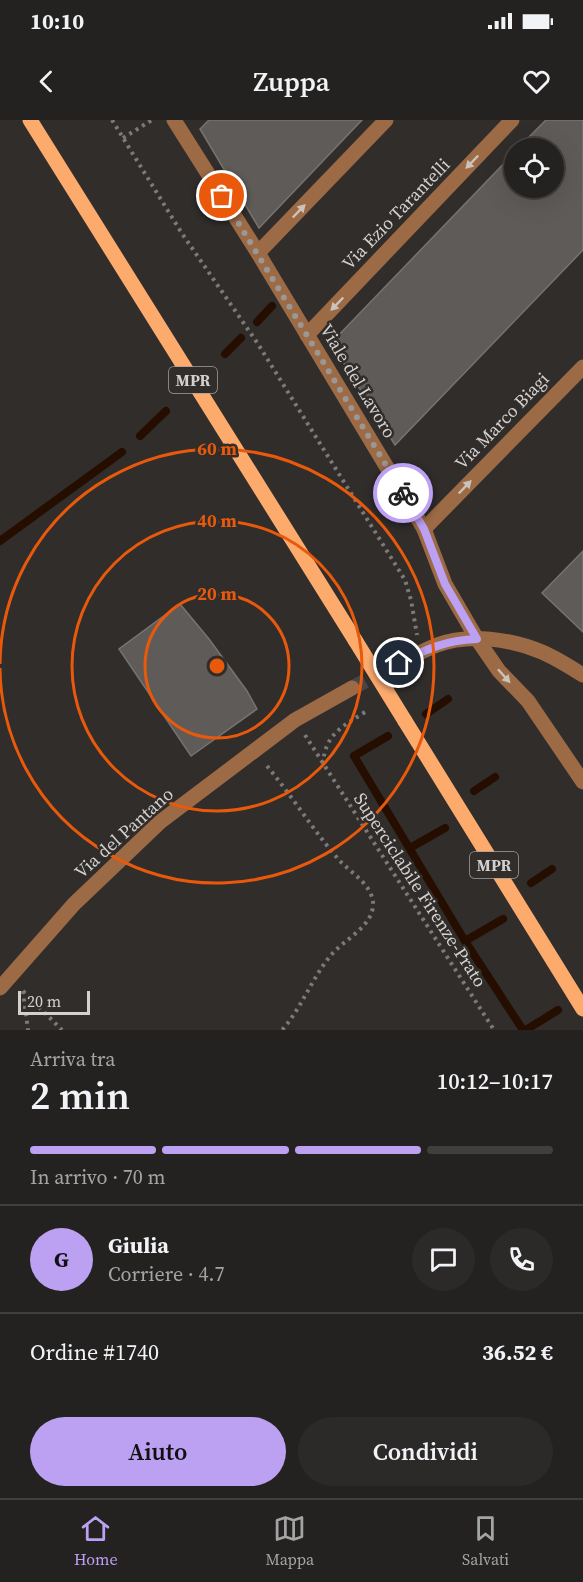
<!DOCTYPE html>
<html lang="it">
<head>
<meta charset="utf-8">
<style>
	body { margin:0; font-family:"Source Serif 4",serif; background:#2c2a29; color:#f1f3f6; height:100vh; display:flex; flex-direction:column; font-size:22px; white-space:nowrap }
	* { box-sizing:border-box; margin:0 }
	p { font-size:20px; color:#a3a4a5 }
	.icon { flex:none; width:33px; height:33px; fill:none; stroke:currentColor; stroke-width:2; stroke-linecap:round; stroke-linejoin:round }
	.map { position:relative; height:910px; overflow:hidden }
	.sheet { display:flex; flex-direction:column; background:#242220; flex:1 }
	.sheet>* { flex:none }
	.tools { position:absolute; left:504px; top:18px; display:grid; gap:12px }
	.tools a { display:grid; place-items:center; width:60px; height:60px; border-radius:50%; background:#242220; box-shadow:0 6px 24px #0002,0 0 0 2px #413f3e; font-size:30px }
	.scale { position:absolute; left:18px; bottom:15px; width:72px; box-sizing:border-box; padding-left:6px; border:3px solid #d3d1cf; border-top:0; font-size:16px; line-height:21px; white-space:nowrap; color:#d3d1cf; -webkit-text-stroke:4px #302d2b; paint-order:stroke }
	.pin { position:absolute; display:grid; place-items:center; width:51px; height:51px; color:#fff; margin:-26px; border:3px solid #fff; border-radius:50%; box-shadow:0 2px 6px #0007 }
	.courier { position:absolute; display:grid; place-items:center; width:60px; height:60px; margin:-30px; border:4px solid #bca0f2; border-radius:50%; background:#fff; color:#222; box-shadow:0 2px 8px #0007 }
	.overview em { font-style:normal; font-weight:600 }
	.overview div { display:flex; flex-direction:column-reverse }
	.overview { display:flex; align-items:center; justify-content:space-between; height:102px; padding:0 30px }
	h1 { font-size:39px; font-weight:600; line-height:45px }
	.bar { display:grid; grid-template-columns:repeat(4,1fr); gap:9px 6px; align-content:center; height:72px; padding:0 30px }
	.bar i { height:8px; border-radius:4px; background:#413f3e }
	.bar .on { background:#bca0f2 }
	.bar p { grid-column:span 4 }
	.line { display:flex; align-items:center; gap:15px; padding:0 30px; border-top:2px solid #413f3e }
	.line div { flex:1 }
	.round { display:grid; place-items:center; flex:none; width:63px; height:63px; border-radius:32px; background:#2c2a29 }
	.cta { display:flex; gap:12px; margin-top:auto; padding:12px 30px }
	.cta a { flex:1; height:69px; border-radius:36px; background:#bca0f2; color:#111; font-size:24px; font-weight:600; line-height:69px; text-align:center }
	.cta a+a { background:#2c2a29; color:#f1f3f6 }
	.status { display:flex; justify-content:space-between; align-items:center; height:42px; padding:0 30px; background:#242220; direction:ltr }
	.status svg { height:16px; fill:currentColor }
	header { display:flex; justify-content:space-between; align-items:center; height:78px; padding:0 30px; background:#242220; font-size:27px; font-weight:600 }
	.tab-bar { display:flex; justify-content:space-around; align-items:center; height:84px; border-top:2px solid #413f3e; background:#242220; font-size:16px; color:#a3a4a5 }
	.tab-bar a { display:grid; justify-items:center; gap:3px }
	.tab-bar .on { color:#bca0f2 }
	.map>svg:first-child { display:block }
</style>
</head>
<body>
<div class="status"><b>10:10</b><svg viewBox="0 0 49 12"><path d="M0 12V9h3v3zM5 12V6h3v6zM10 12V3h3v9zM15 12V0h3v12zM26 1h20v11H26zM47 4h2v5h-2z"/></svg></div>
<header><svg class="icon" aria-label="back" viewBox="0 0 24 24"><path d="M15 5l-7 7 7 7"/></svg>Zuppa<svg class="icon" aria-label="heart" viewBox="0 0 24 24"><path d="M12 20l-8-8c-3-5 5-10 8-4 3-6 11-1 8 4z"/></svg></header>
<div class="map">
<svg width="583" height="910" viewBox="0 0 583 910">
	<rect width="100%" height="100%" fill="#302d2b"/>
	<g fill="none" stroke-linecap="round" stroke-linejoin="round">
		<g stroke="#250e00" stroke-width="8">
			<polyline points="257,202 272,186"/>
			<polyline points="225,234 241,218"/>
			<polyline points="140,316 166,291"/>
			<polyline points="0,421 122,332"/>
			<polyline points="426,594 448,579"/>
			<polyline points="388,616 354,636 465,821 523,910"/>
			<polyline points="474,671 495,657"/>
			<polyline points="410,728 445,708"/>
			<polyline points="531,763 552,749"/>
			<polyline points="465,821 503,799"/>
			<polyline points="526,910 558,890"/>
		</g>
	</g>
	<g fill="#5e5b59" stroke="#767371" stroke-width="1.5">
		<polygon points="209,0 362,0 259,108 200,9"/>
		<polygon points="546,0 583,0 583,130 395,325 331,223 514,33 514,68 554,68 554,28 518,28"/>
		<polygon points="583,431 583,512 542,473"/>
		<polygon points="180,484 209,519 247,571 257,589 191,636 119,529"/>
	</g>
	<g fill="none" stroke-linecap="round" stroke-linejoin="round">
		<polyline stroke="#484644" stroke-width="15" stroke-dasharray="15 8" stroke-linecap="butt" points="352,568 399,543"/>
		<g stroke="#7c7a78" stroke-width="4" stroke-dasharray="3 4.5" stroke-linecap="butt">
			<polyline points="112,0 181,112 258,224 405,460 411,480 417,515"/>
			<polyline points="123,18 152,0"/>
			<polyline points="305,615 494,910"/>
			<path d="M323 644C325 614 342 607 365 592"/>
			<path d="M267 646C292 676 313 710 339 740 351 753 375 766 373 787 370 808 344 820 332 834 312 857 302 888 282 910"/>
			<polyline points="23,871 62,910"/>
			<polyline points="23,871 28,910"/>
		</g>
		<g stroke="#9c6a45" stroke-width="15">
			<polyline points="174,0 258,133 424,409 445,464 477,519 499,551 528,581 583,662"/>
			<polyline points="258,133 386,0"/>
			<polyline points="307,215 512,0"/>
			<polyline points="424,409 583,247"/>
			<path d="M399 543C412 537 424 530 437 525 469 513 511 519 542 532 556 538 570 547 583 555"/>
			<polyline points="0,868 74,784 160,702 295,600 352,568"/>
		</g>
		<g stroke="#fdaa6d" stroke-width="15">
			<polyline points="30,0 355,520"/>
			<polyline points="405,601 583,889"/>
		</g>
		<polyline stroke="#fdaa6d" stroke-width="15" points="355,520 405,601"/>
	</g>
	<defs><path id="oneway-solid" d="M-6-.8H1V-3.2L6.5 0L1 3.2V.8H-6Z" transform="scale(1.5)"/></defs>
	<g fill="#cbc2ba">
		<use href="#oneway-solid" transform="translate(472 42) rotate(134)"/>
		<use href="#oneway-solid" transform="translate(299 91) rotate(-46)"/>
		<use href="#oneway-solid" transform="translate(337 184) rotate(134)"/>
		<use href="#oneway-solid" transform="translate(465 367) rotate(-46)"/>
		<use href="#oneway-solid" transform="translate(504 556) rotate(48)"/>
	</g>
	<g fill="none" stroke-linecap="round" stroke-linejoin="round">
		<polyline stroke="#9a9896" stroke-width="6" stroke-dasharray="0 10.8" points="222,76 403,373"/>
		<path stroke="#bca0f2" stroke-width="8" d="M399 543C427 529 446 520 477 519L445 464 424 409 403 373"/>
	</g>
	<g fill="none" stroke="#e8590c" stroke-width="3">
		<circle cx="217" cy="546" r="72"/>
		<circle cx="217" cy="546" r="145"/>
		<path d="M0 544A217 217 0 1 1 0 548"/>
	</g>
	<g text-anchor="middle" stroke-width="5" stroke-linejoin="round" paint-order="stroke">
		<g fill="#302d2b" stroke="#a2a09e" stroke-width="1.5">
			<rect x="169" y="247" width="48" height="26" rx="4.5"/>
			<rect x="470" y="732" width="48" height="26" rx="4.5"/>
		</g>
		<g font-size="16" font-weight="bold" fill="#d3d1cf">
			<text x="193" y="266">MPR</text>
			<text x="494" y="751">MPR</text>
		</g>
		<g font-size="18" fill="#d3d1cf" stroke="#302d2b">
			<text transform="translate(396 94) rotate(-46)" y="6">Via Ezio Tarantelli</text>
			<text transform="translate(358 261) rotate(59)" y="6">Viale del Lavoro</text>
			<text transform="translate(502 301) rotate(-46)" y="6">Via Marco Biagi</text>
			<text transform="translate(124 713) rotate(-42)" y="6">Via del Pantano</text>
			<text transform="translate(420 770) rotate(57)" y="6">Superciclabile Firenze-Prato</text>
		</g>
	</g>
	<circle cx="217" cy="546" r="9" fill="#e8590c" stroke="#302d2b" stroke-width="3"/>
	<g font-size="18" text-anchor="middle" font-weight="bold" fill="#e8590c" stroke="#302d2b" stroke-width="5" stroke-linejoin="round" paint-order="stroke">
		<text x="217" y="335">60 m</text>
		<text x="217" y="407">40 m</text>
		<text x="217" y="480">20 m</text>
	</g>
</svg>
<div class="tools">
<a><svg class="icon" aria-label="locate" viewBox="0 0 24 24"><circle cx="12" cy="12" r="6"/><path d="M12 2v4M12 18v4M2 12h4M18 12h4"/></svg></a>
</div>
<div class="scale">20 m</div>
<div class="pin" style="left:222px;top:76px;background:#ea580c"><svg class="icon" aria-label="bag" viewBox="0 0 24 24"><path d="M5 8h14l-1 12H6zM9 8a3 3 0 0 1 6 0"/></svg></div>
<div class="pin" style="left:399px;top:543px;background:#1f2937"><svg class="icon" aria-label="home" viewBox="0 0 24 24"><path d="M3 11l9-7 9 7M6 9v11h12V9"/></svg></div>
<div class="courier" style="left:403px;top:373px"><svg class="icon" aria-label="bike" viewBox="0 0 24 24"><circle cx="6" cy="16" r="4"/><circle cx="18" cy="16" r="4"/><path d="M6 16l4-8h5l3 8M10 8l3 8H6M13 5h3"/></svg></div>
</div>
<section class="sheet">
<div class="overview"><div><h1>2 min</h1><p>Arriva tra</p></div><em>10:12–10:17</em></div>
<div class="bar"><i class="on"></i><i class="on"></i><i class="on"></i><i></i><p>In arrivo · 70 m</p></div>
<div class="line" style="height:108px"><b class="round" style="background:#bca0f2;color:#111">G</b><div><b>Giulia</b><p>Corriere · 4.7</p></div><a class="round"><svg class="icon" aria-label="chat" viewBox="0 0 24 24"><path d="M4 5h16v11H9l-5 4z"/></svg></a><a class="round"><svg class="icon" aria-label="phone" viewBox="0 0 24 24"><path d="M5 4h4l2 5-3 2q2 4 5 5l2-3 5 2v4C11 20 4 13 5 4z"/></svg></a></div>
<div class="line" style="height:78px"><div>Ordine #1740</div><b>36.52 €</b></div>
<div class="cta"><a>Aiuto</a><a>Condividi</a></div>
</section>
<nav class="tab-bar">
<a class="on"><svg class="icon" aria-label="home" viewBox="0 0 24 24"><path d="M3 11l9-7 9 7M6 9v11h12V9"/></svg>Home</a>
<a><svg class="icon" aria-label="map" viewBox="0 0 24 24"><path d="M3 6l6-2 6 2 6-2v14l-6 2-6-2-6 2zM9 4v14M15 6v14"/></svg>Mappa</a>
<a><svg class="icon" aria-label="saved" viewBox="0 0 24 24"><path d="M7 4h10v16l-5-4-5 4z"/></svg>Salvati</a>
</nav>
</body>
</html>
